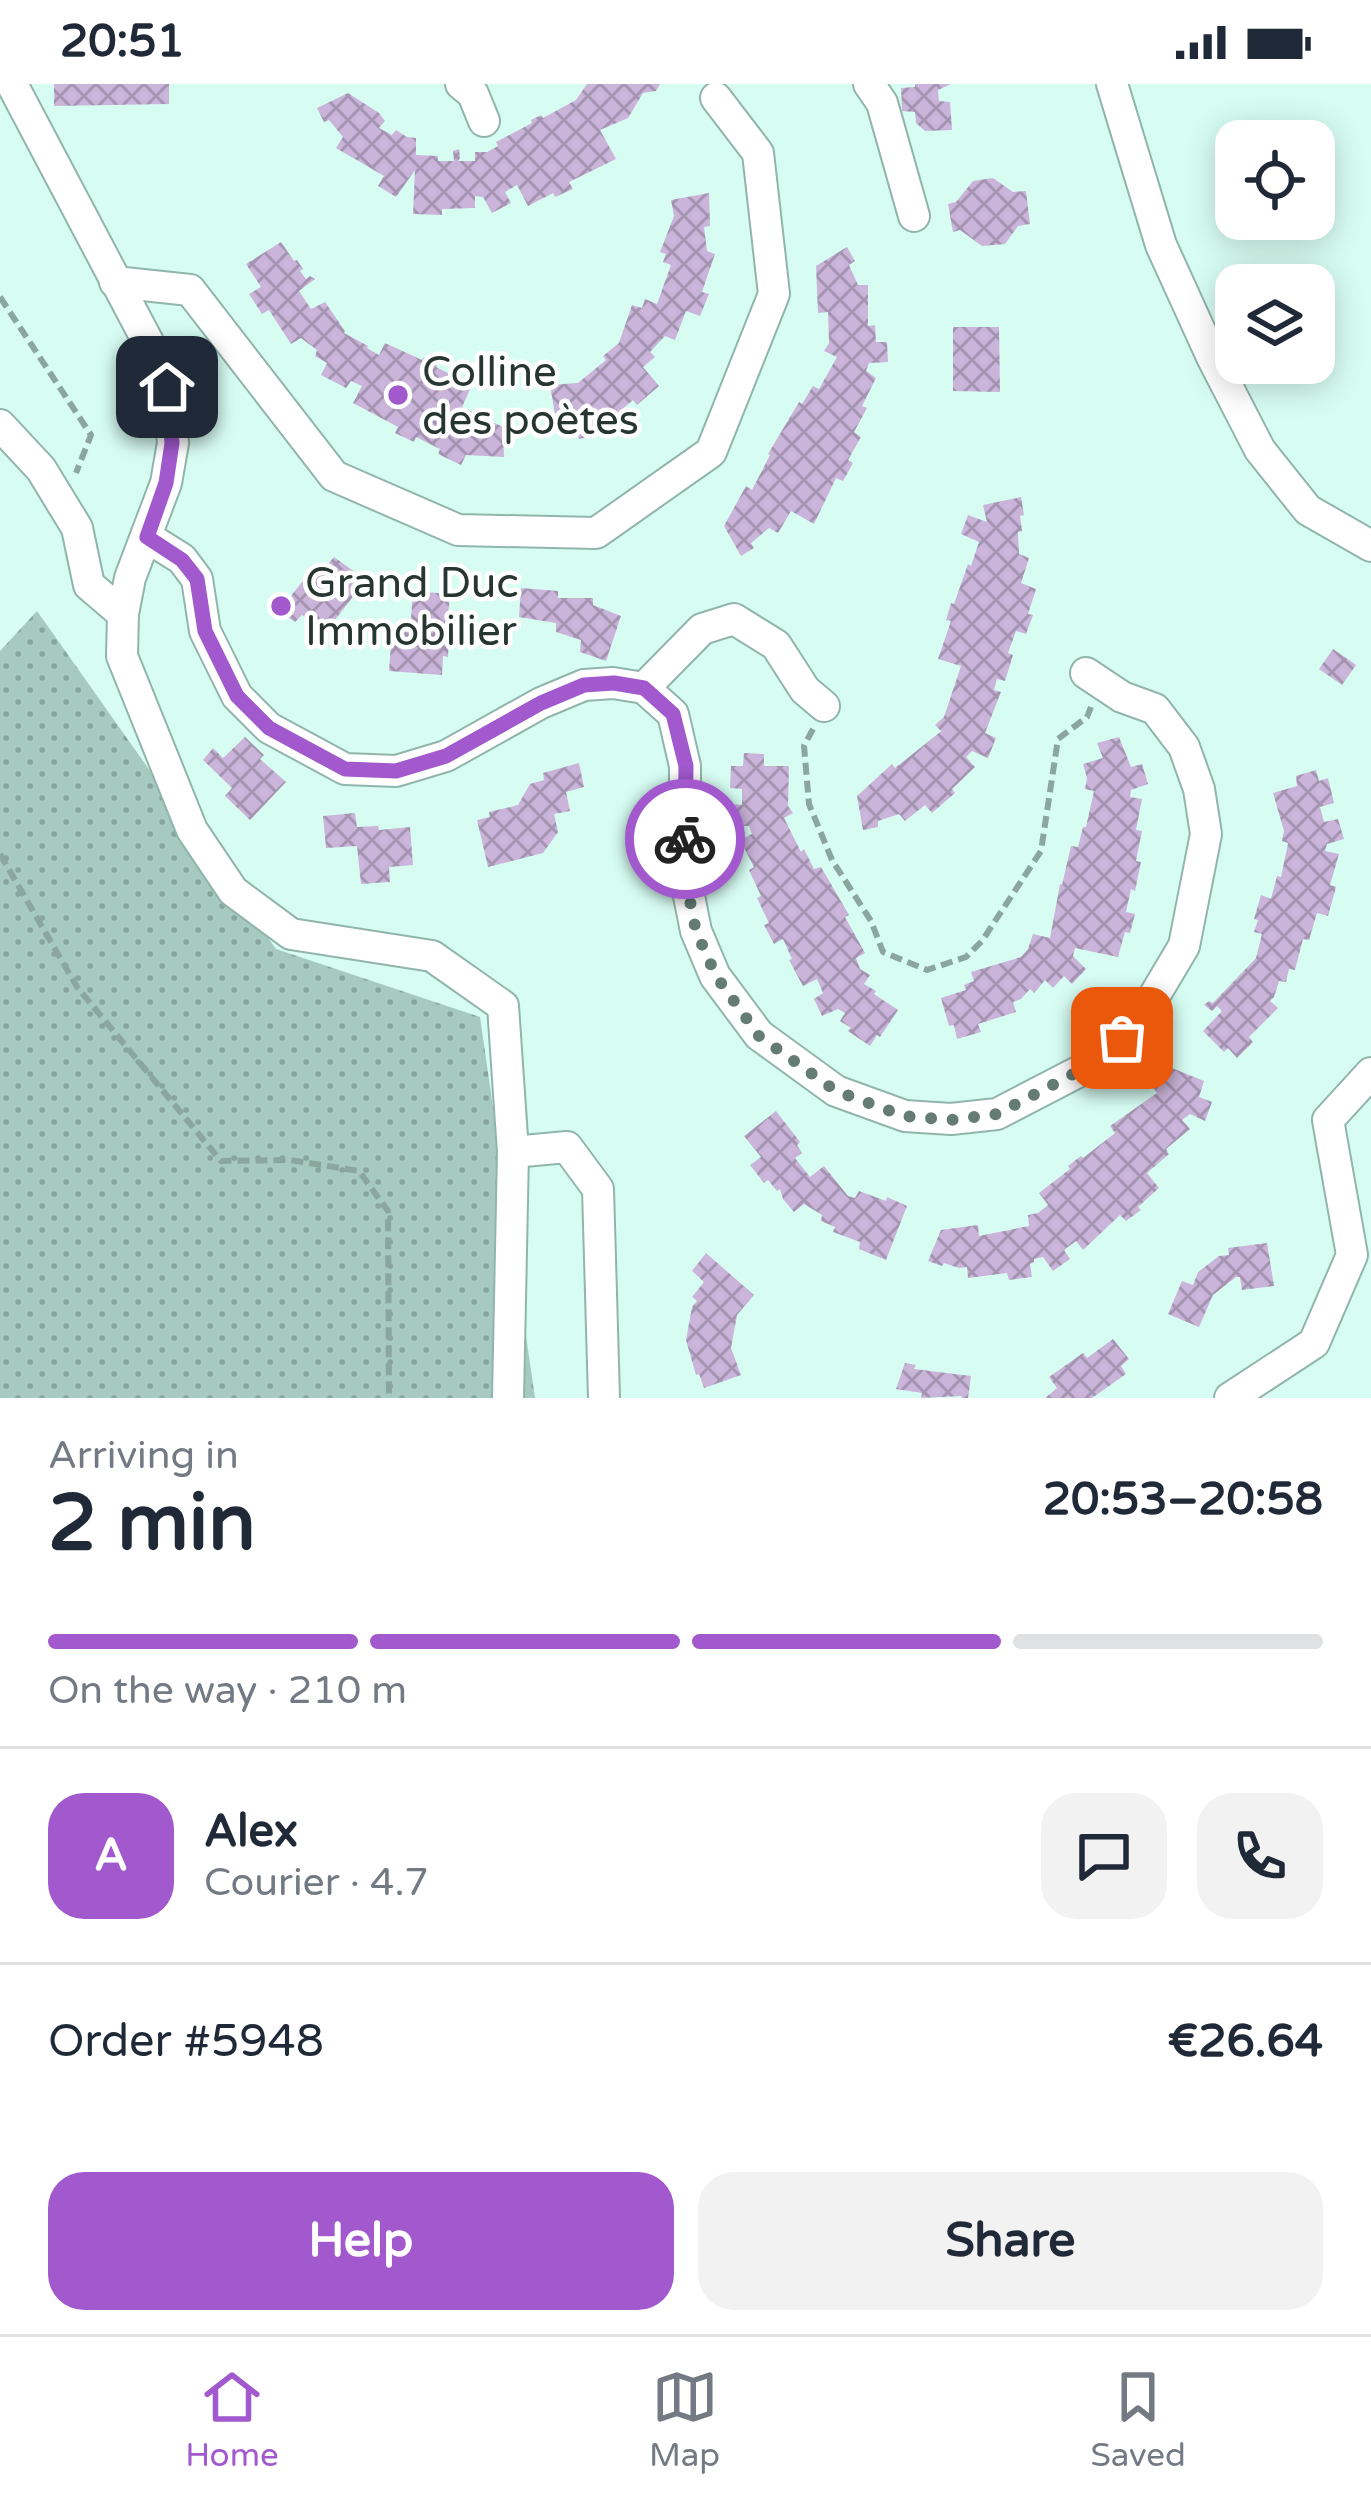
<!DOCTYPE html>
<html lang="en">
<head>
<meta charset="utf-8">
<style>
	body { margin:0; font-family:"Varela Round",sans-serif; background:#f2f2f3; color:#1f2937; height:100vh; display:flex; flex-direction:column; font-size:45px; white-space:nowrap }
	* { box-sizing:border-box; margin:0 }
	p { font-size:39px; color:#747a83 }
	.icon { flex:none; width:66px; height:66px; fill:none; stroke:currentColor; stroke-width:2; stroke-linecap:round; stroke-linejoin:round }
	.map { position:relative; height:1314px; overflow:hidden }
	.side { display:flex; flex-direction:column; background:#fff; flex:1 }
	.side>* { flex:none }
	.buttons { position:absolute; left:1215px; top:36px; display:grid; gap:24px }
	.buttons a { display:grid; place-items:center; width:120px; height:120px; border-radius:24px; background:#fff; box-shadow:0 6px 30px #0003; font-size:60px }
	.pin { position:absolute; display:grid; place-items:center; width:102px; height:102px; color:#fff; margin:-51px; border-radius:24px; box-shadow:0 6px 18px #0006 }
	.courier { position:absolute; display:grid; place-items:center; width:120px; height:120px; margin:-60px; border:9px solid #a159cd; border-radius:50%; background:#fff; color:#222; box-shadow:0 3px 15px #0007 }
	.headline em { font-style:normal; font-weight:700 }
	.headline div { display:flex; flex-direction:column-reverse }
	.headline { display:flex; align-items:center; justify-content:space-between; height:204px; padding:0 48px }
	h1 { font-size:78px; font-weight:700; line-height:90px }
	.bar { display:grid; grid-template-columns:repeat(4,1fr); gap:18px 12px; align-content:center; height:144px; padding:0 48px }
	.bar i { height:15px; border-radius:9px; background:#e0e1e3 }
	.bar .current { background:#a159cd }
	.bar p { grid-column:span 4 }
	.line { display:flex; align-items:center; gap:30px; padding:0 48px; border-top:3px solid #e0e1e3 }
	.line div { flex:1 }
	.round { display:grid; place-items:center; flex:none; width:126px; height:126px; border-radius:36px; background:#f2f2f3 }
	.action { display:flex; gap:24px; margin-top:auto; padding:24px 48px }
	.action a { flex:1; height:138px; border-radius:36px; background:#a159cd; color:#fff; font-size:48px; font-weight:700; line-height:138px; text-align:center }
	.action a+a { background:#f2f2f3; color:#1f2937 }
	.status { display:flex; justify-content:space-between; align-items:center; height:84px; padding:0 60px; background:#fff; direction:ltr }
	.status svg { height:33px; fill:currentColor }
	.menu { display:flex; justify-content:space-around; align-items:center; height:168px; border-top:3px solid #e0e1e3; background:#fff; font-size:33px; color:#747a83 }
	.menu a { display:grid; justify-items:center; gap:6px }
	.menu .current { color:#a159cd }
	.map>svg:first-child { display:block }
</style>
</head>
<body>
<div class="status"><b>20:51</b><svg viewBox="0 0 49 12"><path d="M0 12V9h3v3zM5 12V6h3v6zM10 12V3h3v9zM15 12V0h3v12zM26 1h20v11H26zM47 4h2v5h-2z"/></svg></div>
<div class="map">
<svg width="1371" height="1314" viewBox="0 0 1371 1314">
	<defs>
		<pattern id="grass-dots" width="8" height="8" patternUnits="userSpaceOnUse" patternTransform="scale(3)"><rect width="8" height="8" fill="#a6cabf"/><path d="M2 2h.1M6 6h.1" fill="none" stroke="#87a59c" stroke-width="1.8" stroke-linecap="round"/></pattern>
		<pattern id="building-cross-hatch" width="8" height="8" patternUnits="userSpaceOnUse" patternTransform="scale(3)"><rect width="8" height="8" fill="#cab4d9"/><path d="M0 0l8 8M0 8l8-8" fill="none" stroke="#a493b1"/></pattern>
	</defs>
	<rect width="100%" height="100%" fill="#d7fdf2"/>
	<polygon fill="url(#grass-dots)" points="37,527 276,865 480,933 535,1314 0,1314 0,567"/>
	<g fill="url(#building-cross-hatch)">
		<polygon points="54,0 169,0 169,20 54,22"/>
		<polygon points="587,0 660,0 656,7 643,9 628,34 600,46 616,75 569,98 573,105 555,113 553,109 528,122 517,101 505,108 511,119 492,129 483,113 475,112 475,124 442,125 442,131 413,130 415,86 396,113 378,102 384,92 336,64 343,53 329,36 324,38 317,24 348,9 379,29 385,37 379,44 392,51 396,46 407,53 416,54 416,71 438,72 438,77 454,77 453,67 459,65 460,74 458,77 475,77 475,68 487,68 498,62 496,58 532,39 531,36 541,31 543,34 576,16"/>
		<polygon points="915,0 951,0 938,6 939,17 950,18 952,46 925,47 916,39 915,28 902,27 901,4 915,3"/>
		<polygon points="993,94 1013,108 1026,107 1030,140 1018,142 1005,160 982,162 960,146 953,148 948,120 956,118 973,97"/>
		<polygon points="709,109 710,142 704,143 707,167 715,170 702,208 709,210 700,232 686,227 675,256 665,252 650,268 655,273 643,283 659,302 637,321 633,316 607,338 600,327 592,333 597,351 579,355 574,341 557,342 550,301 578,299 606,276 603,272 619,259 632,221 642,224 645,215 657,220 671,181 663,178 666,170 660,168 674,132 671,116"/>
		<polygon points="281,158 294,177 297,176 303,185 300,187 306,195 310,192 315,195 299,207 311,225 325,218 345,247 344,249 368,262 367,264 379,271 385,259 422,276 424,273 437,280 436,283 472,301 462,323 503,343 504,373 466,371 461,381 438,370 440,365 416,353 414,358 395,349 398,343 353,319 362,302 351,297 346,304 321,291 327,279 315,272 317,266 301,254 291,260 269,226 262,230 249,210 261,203 246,180"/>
		<polygon points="847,163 855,177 849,181 858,201 868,201 868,242 875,241 876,258 887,258 888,278 869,279 866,287 876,294 862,322 867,324 854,348 861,353 848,376 853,379 843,397 836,394 814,440 791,427 778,449 769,444 751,459 754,464 741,472 724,442 746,402 752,406 770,371 768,370 799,318 802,320 813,302 819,305 837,273 824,267 829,259 828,228 818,229 816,182"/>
		<polygon points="953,243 999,243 1000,308 953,307"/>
		<polygon points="1021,413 1024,431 1020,432 1022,447 1018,448 1019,470 1029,474 1021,499 1036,505 1028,530 1033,531 1026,550 1016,547 1008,569 1013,571 1005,597 997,595 994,606 1001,608 985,649 996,654 988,674 972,667 966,673 975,683 952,705 955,709 932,729 925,721 905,737 899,730 878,737 878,743 863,746 857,712 892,680 895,684 944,645 941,647 935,641 944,633 961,582 938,575 951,537 946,536 951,519 954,520 968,480 971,482 979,458 961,450 968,431 987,438 983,421"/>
		<polygon points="334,473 366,496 324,550 308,541 311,537 302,531 295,538 274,524 285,510 290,513 310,488 317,493"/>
		<polygon points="521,504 558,507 558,514 593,514 593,521 621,532 606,577 580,568 581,556 556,548 556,539 519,533"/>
		<polygon points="413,507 450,510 447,542 432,541 432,547 449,549 448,573 443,572 442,591 389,587 392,547 410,548"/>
		<polygon points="1333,565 1356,581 1342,601 1319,585"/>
		<polygon points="245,653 264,671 260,675 286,698 250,736 225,712 232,704 203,676 213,664 223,674"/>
		<polygon points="1119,653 1131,683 1142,680 1148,700 1131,706 1130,713 1142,715 1136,746 1142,747 1136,777 1141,778 1135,807 1131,805 1126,828 1135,830 1130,849 1125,848 1118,873 1075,864 1073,872 1086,885 1072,900 1064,892 1053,904 1045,896 1034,909 1030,905 1021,915 1013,918 1016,928 978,940 981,948 957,955 954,941 949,942 941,914 966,906 964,901 974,897 971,888 1021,873 1028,865 1033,850 1050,854 1060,800 1062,801 1071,762 1078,763 1083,743 1086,743 1094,707 1085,705 1087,694 1083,680 1103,674 1097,659"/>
		<polygon points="744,669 764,670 764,682 789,682 788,722 793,729 784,734 801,768 804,765 814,785 821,783 849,831 845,833 865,869 856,874 860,885 870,891 864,900 876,907 874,910 898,926 880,953 877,951 870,962 848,947 851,944 840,937 845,929 838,925 822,932 814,915 823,909 817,895 803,902 789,876 792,875 783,855 774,860 764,841 769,839 757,814 761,812 749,786 754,783 740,756 752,750 749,742 730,742 731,720 742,721 742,705 730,704 731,682 743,682"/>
		<polygon points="579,679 584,703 566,708 570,727 554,730 558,748 543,769 488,783 477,736 490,733 489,728 518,721 530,700 544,696 543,689"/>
		<polygon points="1316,686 1319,697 1328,694 1334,719 1320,723 1324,738 1338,735 1344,755 1327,760 1325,767 1339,770 1330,801 1336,803 1328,832 1317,829 1309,856 1303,855 1295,886 1289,885 1286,898 1279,897 1274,913 1270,917 1278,924 1249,953 1253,958 1237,974 1228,964 1224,968 1203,947 1222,927 1217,922 1212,927 1204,921 1209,917 1213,919 1256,874 1262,850 1254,848 1258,836 1254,835 1261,811 1271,815 1277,792 1281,793 1288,759 1282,757 1284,747 1273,709 1297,702 1296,692"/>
		<polygon points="355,729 357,743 378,742 379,746 410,743 413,781 389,783 390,798 361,800 357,762 326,764 323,732"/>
		<polygon points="1167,982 1204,997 1199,1013 1212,1018 1205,1037 1190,1030 1182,1036 1190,1045 1166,1065 1169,1070 1147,1089 1159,1104 1138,1123 1141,1126 1126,1137 1120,1131 1083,1166 1076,1157 1064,1166 1070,1175 1053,1187 1043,1173 1034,1175 1034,1178 1030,1180 1032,1193 1009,1196 1007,1189 968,1194 967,1183 959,1184 944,1179 942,1182 928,1177 941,1146 978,1141 979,1152 1029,1142 1028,1131 1038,1129 1048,1121 1039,1109 1070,1085 1068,1082 1081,1072 1083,1074 1115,1049 1110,1042 1157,1009 1152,1002 1162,994"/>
		<polygon points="776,1027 800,1058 797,1061 802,1069 795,1074 810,1093 824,1082 848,1112 855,1114 859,1107 886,1117 887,1113 907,1122 886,1176 859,1165 860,1158 833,1148 835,1143 821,1137 822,1131 804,1120 794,1128 783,1115 780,1105 777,1107 768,1096 764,1099 750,1081 761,1073 744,1052"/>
		<polygon points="1267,1159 1274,1202 1242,1206 1240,1193 1236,1193 1213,1211 1199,1243 1168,1230 1182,1197 1193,1201 1198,1188 1219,1172 1229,1171 1228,1164"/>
		<polygon points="706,1169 754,1211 737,1231 731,1264 741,1291 704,1304 699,1290 696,1291 686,1256 692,1223 697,1217 692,1213 704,1198 692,1187"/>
		<polygon points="1113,1255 1129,1275 1121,1282 1126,1290 1092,1314 1045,1314 1057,1304 1049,1293 1083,1269 1087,1274"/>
		<polygon points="905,1279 916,1281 914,1285 971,1292 968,1314 961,1314 962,1312 921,1314 922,1309 896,1305"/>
	</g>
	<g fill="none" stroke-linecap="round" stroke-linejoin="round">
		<g stroke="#91b5aa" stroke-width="34">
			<g id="minor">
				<polyline points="12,0 148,258 167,303 173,359 166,399 130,494 123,530 122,572 192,746 233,807 291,850 432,872 503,922 513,1068 508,1314"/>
				<polyline points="461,0 473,10 484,37"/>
				<polyline points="869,0 882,19 914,132"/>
				<polyline points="1112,0 1161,161 1212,273 1260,366 1308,426 1371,462"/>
				<polyline points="115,198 190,206 334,392 458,446 596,449 711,368 774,210 758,69 716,14"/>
				<polyline points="0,341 41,385 77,444 89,501 123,530"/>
				<polyline points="147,453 182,475 197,495 205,547 237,612 269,644 345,685 396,687 446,672 541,619 584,601 613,599 644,604 673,630 685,682 685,792 696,847 715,892 759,951 836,1007 905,1032 951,1035 997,1030 1101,976 1143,931 1184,862 1206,750 1199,705 1184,663 1155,625 1122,613 1086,589"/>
				<polyline points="644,604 702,545 734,535 776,561 805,606 824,622"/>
				<polyline points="513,1068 567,1063 598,1105 604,1314"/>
				<polyline points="1230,1314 1314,1259 1352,1171 1328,1036 1371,989"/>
			</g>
		</g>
		<g stroke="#8aa69d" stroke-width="6" stroke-dasharray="12 6" stroke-linecap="butt">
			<polyline points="0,213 91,351 76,389"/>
			<polyline points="813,645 804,662 809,720 832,776 871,837 883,868 927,886 966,873 982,857 1041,767 1058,655 1087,633 1091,623"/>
			<polyline points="0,770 77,903 221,1077 290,1076 359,1087 388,1127 389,1314"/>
		</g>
		<use href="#minor" stroke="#fff" stroke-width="30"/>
	</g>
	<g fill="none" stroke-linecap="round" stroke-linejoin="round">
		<polyline stroke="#657c75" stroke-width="12" stroke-dasharray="0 21.6" points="685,755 685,792 696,847 716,892 759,952 836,1007 904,1032 951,1036 997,1030 1100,976 1122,954"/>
		<polyline stroke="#a159cd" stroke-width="15" points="167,303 172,359 166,399 147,453 182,476 197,495 205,547 237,612 269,644 345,685 396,687 446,672 541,619 584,601 614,599 644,604 673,630 686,682 685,755"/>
	</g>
	<g fill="#a159cd" stroke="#fff" stroke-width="4.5">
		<circle cx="398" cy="311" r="12"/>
		<circle cx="281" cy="522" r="12"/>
	</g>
	<g text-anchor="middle" stroke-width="9" stroke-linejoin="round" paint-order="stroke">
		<g font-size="42" fill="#273631" stroke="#fff" text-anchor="start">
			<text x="422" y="302">Colline<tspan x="422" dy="48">des poètes</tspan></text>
			<text x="305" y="513">Grand Duc<tspan x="305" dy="48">Immobilier</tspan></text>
		</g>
	</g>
</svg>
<div class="buttons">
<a><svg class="icon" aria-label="locate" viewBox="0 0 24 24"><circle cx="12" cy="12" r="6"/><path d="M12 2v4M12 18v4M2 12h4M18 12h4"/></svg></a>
<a><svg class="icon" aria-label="layers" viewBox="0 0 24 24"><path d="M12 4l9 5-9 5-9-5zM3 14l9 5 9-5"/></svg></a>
</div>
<div class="pin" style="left:1122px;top:954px;background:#ea580c"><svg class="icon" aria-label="bag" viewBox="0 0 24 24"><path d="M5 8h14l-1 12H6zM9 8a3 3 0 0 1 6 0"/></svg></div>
<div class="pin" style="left:167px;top:303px;background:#1f2937"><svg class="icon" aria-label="home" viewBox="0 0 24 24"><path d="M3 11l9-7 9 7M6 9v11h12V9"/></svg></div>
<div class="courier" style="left:685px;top:755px"><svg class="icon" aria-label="bike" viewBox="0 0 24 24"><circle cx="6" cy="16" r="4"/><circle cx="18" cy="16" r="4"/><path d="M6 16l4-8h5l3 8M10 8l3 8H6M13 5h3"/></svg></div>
</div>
<section class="side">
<div class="headline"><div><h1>2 min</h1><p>Arriving in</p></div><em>20:53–20:58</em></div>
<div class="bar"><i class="current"></i><i class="current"></i><i class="current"></i><i></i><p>On the way · 210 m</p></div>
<div class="line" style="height:216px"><b class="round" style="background:#a159cd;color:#fff">A</b><div><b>Alex</b><p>Courier · 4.7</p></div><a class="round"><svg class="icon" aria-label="chat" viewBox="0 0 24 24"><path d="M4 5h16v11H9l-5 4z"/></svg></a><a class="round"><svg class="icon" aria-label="phone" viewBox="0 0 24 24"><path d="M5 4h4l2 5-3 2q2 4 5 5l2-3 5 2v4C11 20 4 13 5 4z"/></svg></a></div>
<div class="line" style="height:156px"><div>Order #5948</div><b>€26.64</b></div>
<div class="action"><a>Help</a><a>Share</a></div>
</section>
<nav class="menu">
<a class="current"><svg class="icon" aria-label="home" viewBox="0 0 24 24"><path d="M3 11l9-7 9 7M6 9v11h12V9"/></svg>Home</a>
<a><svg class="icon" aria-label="map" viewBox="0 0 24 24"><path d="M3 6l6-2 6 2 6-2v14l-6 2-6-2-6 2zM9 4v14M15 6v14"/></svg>Map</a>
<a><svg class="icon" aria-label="saved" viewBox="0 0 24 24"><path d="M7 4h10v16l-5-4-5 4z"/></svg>Saved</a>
</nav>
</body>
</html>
